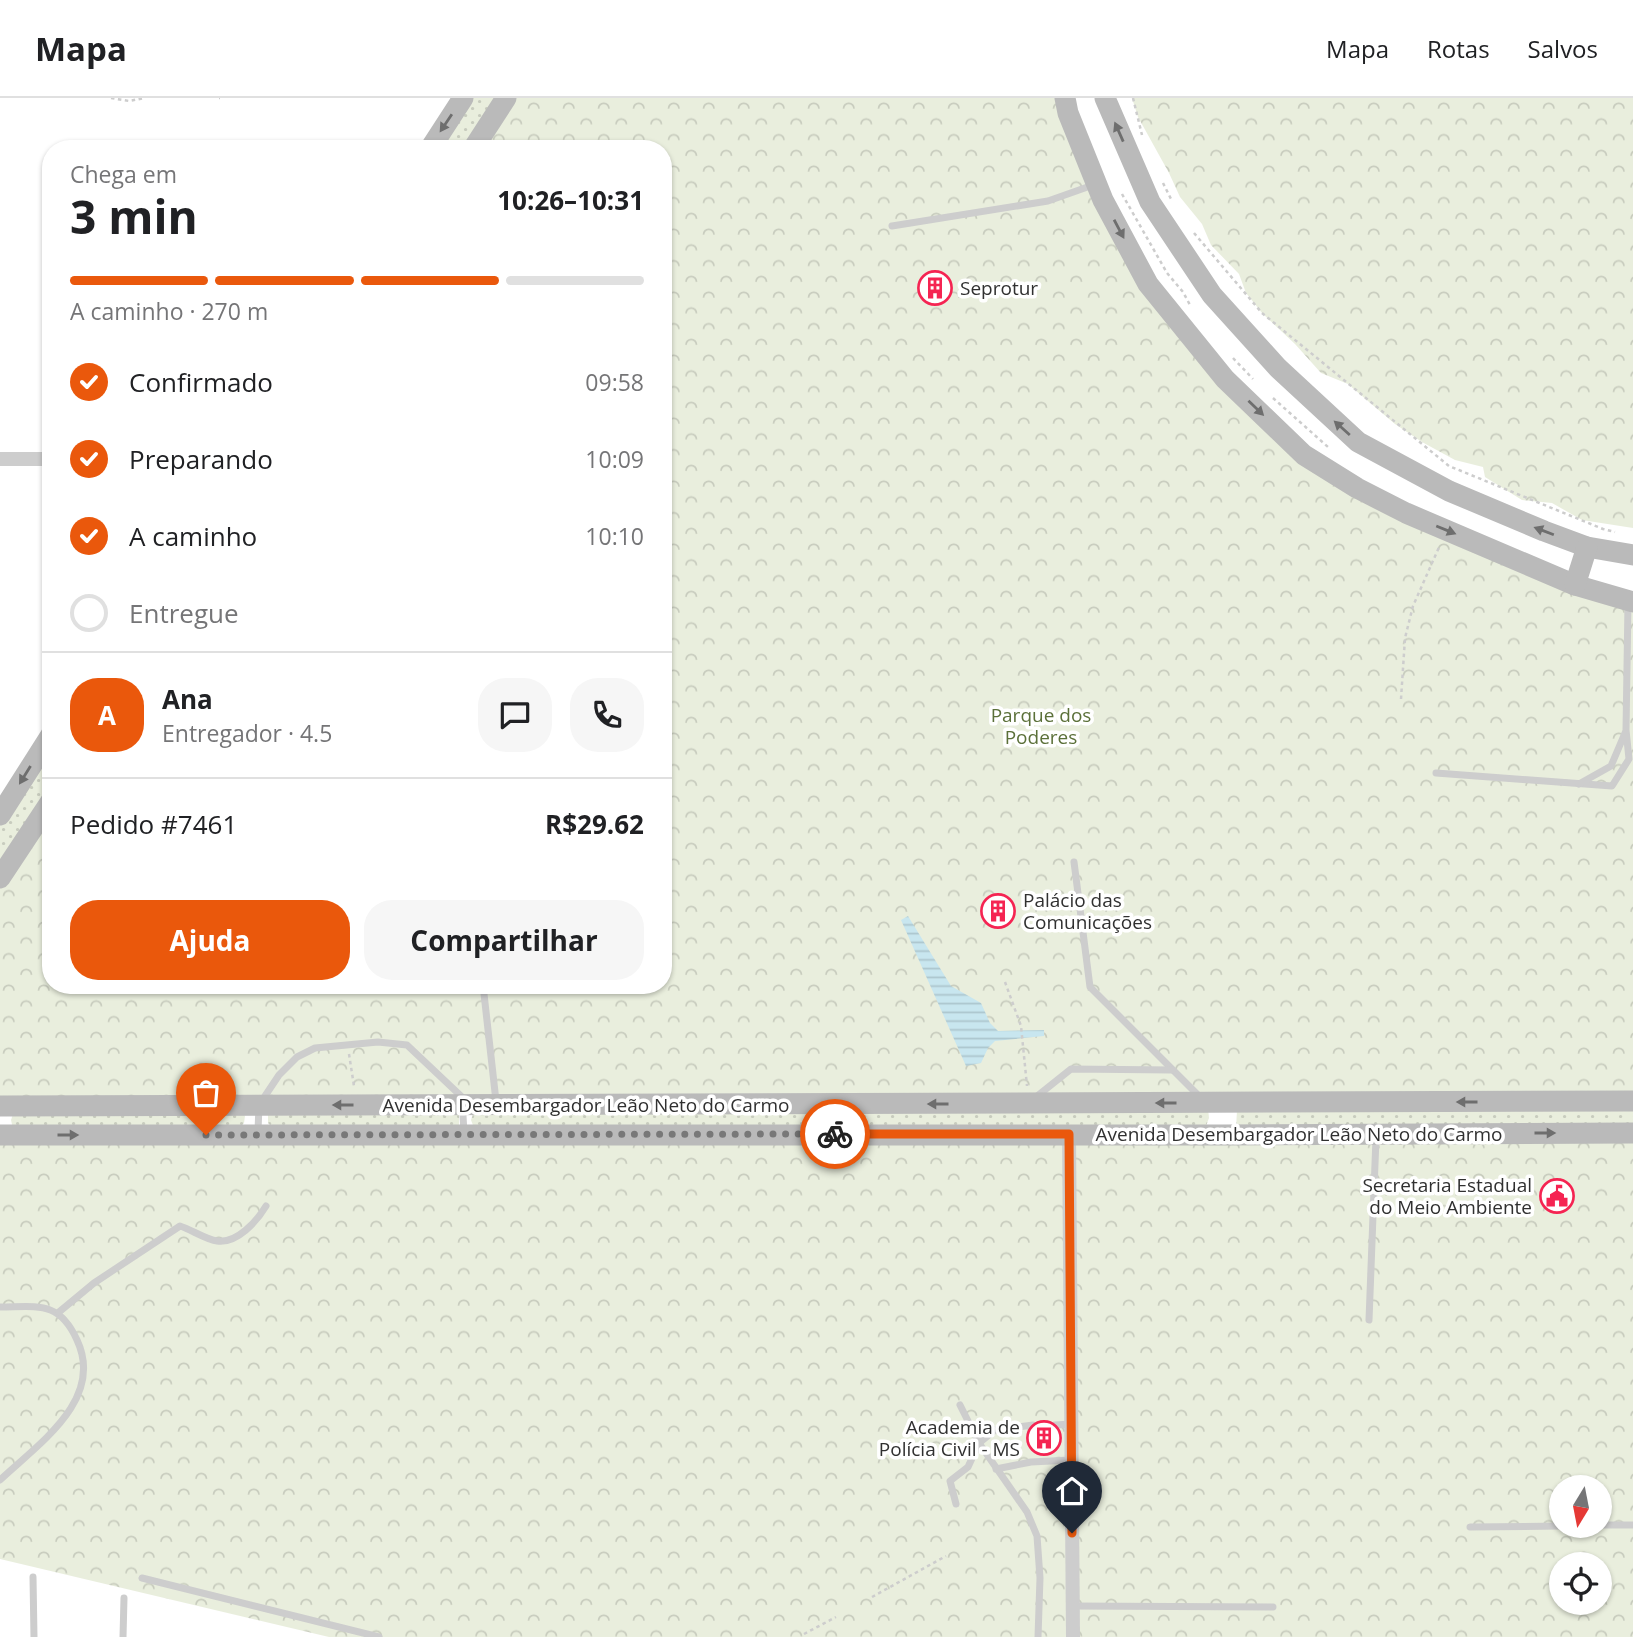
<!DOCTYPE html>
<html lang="pt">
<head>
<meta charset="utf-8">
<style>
	body { margin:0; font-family:"Open Sans",sans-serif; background:#f6f6f6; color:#202124; height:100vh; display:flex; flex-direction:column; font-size:26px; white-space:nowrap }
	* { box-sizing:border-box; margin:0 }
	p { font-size:23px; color:#757577 }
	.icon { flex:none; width:38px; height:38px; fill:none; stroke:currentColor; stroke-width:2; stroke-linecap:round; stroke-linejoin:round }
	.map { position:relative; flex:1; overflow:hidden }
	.details { position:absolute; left:42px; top:42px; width:630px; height:854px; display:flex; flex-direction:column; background:#fff; border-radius:28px; box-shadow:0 2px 5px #0004 }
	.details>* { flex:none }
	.needle { width:46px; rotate:190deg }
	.buttons { position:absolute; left:1549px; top:1377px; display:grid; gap:14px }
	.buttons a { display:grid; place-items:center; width:63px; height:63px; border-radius:50%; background:#fff; box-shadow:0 2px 5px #0004; font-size:35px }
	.pin { position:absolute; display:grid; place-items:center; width:60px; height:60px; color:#fff; margin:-72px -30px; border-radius:50% 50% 50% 0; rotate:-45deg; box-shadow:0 0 7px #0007 }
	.pin .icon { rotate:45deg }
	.courier { position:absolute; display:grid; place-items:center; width:70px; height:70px; margin:-35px; border:5px solid #ea580c; border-radius:50%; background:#fff; color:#222; box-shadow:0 2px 9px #0007 }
	.summary em { font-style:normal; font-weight:700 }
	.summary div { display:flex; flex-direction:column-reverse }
	.summary { display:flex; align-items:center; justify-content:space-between; height:119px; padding:0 28px }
	h1 { font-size:46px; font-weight:700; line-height:52px }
	.bar { display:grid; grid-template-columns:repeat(4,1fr); gap:10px 7px; align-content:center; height:84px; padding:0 28px }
	.bar i { height:9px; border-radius:5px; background:#e0e0e0 }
	.bar .active { background:#ea580c }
	.bar p { grid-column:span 4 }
	.line { display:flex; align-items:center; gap:18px; padding:0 28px; border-top:2px solid #e0e0e0 }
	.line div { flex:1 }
	.round { display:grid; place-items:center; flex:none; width:74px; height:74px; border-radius:28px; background:#f6f6f6 }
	ol { padding:0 28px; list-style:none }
	li { display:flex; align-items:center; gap:21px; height:77px }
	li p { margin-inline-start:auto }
	li .icon { padding:7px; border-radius:50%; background:#ea580c; color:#fff; stroke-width:4 }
	li:last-child { color:#757577 }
	li i { width:38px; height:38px; border:4px solid #e0e0e0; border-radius:50% }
	.action { display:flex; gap:14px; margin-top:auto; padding:14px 28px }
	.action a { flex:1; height:80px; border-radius:28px; background:#ea580c; color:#fff; font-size:28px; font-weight:700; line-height:80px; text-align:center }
	.action a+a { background:#f6f6f6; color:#202124 }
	header { display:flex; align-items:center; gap:42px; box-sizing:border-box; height:98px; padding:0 35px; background:#fff; border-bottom:2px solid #e0e0e0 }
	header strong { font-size:33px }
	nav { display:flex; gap:38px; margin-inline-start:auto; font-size:24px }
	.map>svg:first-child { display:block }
</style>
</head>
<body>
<header>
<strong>Mapa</strong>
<nav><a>Mapa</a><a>Rotas</a><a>Salvos</a></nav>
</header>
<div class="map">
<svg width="1633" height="1539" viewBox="0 0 1633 1539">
	<defs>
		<pattern id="grass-dots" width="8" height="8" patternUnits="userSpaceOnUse" patternTransform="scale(1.75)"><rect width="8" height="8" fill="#e9eedd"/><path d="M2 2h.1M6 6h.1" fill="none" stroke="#c8ccbe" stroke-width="1.8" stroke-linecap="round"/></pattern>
		<pattern id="forest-crowns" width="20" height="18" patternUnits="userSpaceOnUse" patternTransform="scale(1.75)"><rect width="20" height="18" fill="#e9eedd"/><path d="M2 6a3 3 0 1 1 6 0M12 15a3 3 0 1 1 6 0" fill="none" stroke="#c8ccbe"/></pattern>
		<pattern id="water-rules" width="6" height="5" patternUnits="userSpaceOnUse" patternTransform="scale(1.75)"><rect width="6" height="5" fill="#c8e6ef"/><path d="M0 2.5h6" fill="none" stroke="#acc6cd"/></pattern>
	</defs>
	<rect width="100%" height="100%" fill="#fff"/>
	<g fill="url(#grass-dots)">
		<polygon points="472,0 498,0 465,51 439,51"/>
		<polygon points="51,646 51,685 0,763 0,726"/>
		<polygon points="1208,1010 1209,1020 1206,1028 474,1030 471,1022 474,1013"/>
		<polygon points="1237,1012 1633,1012 1633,1032 1236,1031"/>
		<polygon points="240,1013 245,1018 244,1025 240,1030 13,1031 11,1022 14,1014"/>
		<polygon points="459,1016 459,1028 273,1030 268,1025 268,1017"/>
	</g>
	<g fill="url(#forest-crowns)" fill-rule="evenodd">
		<polygon points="506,0 1065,0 1103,102 1225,281 1357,390 1633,504 1633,1003 0,1008 0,780 51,703 51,887 663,887 663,51 473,51"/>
		<polygon points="1132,0 1633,0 1633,430 1582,422 1552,405 1522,402 1485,379 1483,369 1455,362 1422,344 1395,326 1348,286 1321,275 1295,246 1262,215 1246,195 1239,176 1211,147 1202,126 1180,99 1169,75 1138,19"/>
		<path d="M1633 1035V1539H329L0 1461V1037ZM1561 1390H1600V1428H1561ZM1561 1466H1600V1505H1561Z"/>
	</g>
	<polygon fill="url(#water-rules)" points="908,818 951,888 981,905 990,925 998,933 1044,932 1044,938 995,943 988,950 981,965 966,968 901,822"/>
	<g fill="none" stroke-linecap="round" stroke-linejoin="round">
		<g stroke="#cdcdcd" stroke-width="2.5" stroke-dasharray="3.5 3.5" stroke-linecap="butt">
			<polyline points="111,0 129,3 145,0"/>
			<polyline points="219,0 220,0"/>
			<polyline points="1133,0 1142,37"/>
			<polyline points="1163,85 1171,101"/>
			<polyline points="1122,96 1167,175 1183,194 1190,207"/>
			<polyline points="1194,135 1262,215 1449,368 1603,431 1615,434"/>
			<polyline points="1233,260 1253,281"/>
			<polyline points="1273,300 1328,349"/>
			<polyline points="1401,601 1405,540 1413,508 1440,447"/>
			<polyline points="1005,884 1021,928 1027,988"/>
			<polyline points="349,956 354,988"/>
			<polyline points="872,1499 946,1458"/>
			<polyline points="804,1536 836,1519"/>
		</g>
		<g stroke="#cdcdcd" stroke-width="7">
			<polyline points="892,128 1048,103 1096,86"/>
			<polyline points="1436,675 1612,688 1629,661 1626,632 1628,506"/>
			<polyline points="1579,686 1611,668 1625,635"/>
			<polyline points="1074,764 1090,889 1200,999"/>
			<polyline points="483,887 496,1003"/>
			<polyline points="1036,999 1071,971 1172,972"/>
			<polyline points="258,1033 259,1007 279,977 297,959 315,950 378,944 407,947 462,999 464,1036"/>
			<path d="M0 1209C37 1209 59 1202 77 1242 105 1302 38 1346 0 1382"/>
			<path d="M59 1214 94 1185 180 1128C190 1131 207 1142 217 1143 237 1146 257 1123 266 1108"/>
			<polyline points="1369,1222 1376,1040"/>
			<polyline points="960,1307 979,1345 1027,1414 1037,1438 1040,1480 1038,1539"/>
			<polyline points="1055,1327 1071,1326"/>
			<polyline points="996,1371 1031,1364 1071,1362"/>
			<polyline points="956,1406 950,1383 968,1369 979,1345 995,1332 1033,1327"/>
			<polyline points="1600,1427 1633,1427"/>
			<polyline points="1470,1429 1561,1428"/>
			<polyline points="33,1479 34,1539"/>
			<polyline points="142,1480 379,1539"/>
			<polyline points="1073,1508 1273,1509"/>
			<polyline points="123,1539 124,1500"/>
		</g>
		<g stroke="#cdcdcd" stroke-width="14">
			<polyline points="0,361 51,361"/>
			<polyline points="1069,1036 1073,1539"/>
		</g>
		<g stroke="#bababa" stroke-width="21">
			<polyline points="1065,0 1068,15 1103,102 1148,186 1225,281 1304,357 1357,390 1406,415 1575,487 1633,504"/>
			<polyline points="1105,0 1150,104 1212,197 1278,270 1358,344 1449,393 1544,433 1587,449 1633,457"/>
			<polyline points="430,51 463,0"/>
			<polyline points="473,51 506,0"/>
			<polyline points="1575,487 1587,449"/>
			<polyline points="0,717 51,637"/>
			<polyline points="0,780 51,703"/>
			<polyline points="0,1008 1633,1003"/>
			<polyline points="0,1037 1222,1037 1633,1035"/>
		</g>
	</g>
	<defs><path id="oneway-solid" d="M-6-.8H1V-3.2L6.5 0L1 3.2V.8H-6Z" transform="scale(1.75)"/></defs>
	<g fill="#6e6e6e">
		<use href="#oneway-solid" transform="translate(446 25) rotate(124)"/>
		<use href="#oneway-solid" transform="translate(1119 34) rotate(-114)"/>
		<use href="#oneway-solid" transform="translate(1119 131) rotate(62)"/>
		<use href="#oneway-solid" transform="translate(1256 310) rotate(44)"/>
		<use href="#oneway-solid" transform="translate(1342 330) rotate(-138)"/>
		<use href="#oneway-solid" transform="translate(1446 432) rotate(22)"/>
		<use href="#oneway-solid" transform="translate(1544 433) rotate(-159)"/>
		<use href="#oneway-solid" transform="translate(25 677) rotate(122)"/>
		<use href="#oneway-solid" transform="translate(1467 1004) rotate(180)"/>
		<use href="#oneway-solid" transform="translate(1166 1005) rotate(180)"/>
		<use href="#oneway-solid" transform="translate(938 1006) rotate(180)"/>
		<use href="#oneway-solid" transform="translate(343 1007) rotate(-180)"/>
		<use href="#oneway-solid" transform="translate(1545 1035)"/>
		<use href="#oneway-solid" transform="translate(68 1037)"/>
	</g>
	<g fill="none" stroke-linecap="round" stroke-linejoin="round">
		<polyline stroke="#787878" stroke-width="7" stroke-dasharray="0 12.6" points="206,1037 835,1036"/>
		<polyline stroke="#ea580c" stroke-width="9" points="835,1036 1069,1036 1072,1435"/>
	</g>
	<defs>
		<g id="building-ring" transform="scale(1.75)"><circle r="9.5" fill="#fff" stroke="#f52452" stroke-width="1.5"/><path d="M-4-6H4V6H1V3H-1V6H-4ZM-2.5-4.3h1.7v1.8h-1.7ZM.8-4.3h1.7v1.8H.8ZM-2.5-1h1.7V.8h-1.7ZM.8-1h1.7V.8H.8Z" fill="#f52452"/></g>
		<g id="civic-ring" transform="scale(1.75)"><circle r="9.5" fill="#fff" stroke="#f52452" stroke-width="1.5"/><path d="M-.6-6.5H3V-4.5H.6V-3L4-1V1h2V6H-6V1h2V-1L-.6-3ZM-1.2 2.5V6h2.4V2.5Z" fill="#f52452"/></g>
	</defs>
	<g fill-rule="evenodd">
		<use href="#building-ring" x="935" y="190"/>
		<use href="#building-ring" x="998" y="813"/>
		<use href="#civic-ring" x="1557" y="1098"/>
		<use href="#building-ring" x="1044" y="1340"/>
	</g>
	<g text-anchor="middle" stroke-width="7" stroke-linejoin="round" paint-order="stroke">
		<g font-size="19" fill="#303030" stroke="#fff" text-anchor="start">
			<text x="960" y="197">Seprotur</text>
			<text x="1023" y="809">Palácio das<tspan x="1023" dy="22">Comunicações</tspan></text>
			<text x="1532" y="1094" text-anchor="end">Secretaria Estadual<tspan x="1532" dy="22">do Meio Ambiente</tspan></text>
			<text x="1020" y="1336" text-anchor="end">Academia de<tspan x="1020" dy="22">Polícia Civil - MS</tspan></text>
		</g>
		<g font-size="19" fill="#5b7039" stroke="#fff">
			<text x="1041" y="624">Parque dos<tspan x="1041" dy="22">Poderes</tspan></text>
		</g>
		<g font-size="19" fill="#303030" stroke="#fff">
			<text x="586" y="1014">Avenida Desembargador Leão Neto do Carmo</text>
			<text x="1299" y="1043">Avenida Desembargador Leão Neto do Carmo</text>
		</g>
	</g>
</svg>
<div class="buttons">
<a><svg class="needle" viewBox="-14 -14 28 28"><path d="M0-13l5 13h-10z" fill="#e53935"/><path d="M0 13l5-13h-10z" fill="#757577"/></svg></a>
<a><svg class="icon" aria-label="locate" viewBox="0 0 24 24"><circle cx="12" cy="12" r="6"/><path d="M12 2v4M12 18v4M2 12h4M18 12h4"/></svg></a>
</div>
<div class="pin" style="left:206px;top:1037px;background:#ea580c"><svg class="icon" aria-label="bag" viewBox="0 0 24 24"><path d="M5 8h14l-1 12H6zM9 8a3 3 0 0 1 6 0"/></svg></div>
<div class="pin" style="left:1072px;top:1435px;background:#1f2937"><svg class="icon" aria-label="home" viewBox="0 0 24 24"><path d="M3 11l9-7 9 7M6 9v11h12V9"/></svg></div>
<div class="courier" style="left:835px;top:1036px"><svg class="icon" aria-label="bike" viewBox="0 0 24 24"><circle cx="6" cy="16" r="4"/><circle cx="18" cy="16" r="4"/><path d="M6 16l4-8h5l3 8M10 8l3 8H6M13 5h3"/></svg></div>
<section class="details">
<div class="summary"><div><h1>3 min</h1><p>Chega em</p></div><em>10:26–10:31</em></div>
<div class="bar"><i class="active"></i><i class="active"></i><i class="active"></i><i></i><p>A caminho · 270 m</p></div>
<ol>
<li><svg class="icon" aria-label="check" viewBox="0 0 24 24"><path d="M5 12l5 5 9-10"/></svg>Confirmado<p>09:58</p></li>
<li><svg class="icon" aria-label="check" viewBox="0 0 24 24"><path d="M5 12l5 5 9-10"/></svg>Preparando<p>10:09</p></li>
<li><svg class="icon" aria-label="check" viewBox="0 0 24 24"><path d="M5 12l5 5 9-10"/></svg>A caminho<p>10:10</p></li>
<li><i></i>Entregue</li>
</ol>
<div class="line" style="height:126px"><b class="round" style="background:#ea580c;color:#fff">A</b><div><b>Ana</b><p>Entregador · 4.5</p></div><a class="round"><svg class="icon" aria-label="chat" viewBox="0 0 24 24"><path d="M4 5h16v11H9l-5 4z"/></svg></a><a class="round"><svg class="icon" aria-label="phone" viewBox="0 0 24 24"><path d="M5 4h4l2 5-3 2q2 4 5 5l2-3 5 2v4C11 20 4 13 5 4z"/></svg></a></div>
<div class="line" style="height:91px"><div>Pedido #7461</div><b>R$29.62</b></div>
<div class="action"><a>Ajuda</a><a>Compartilhar</a></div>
</section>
</div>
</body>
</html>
